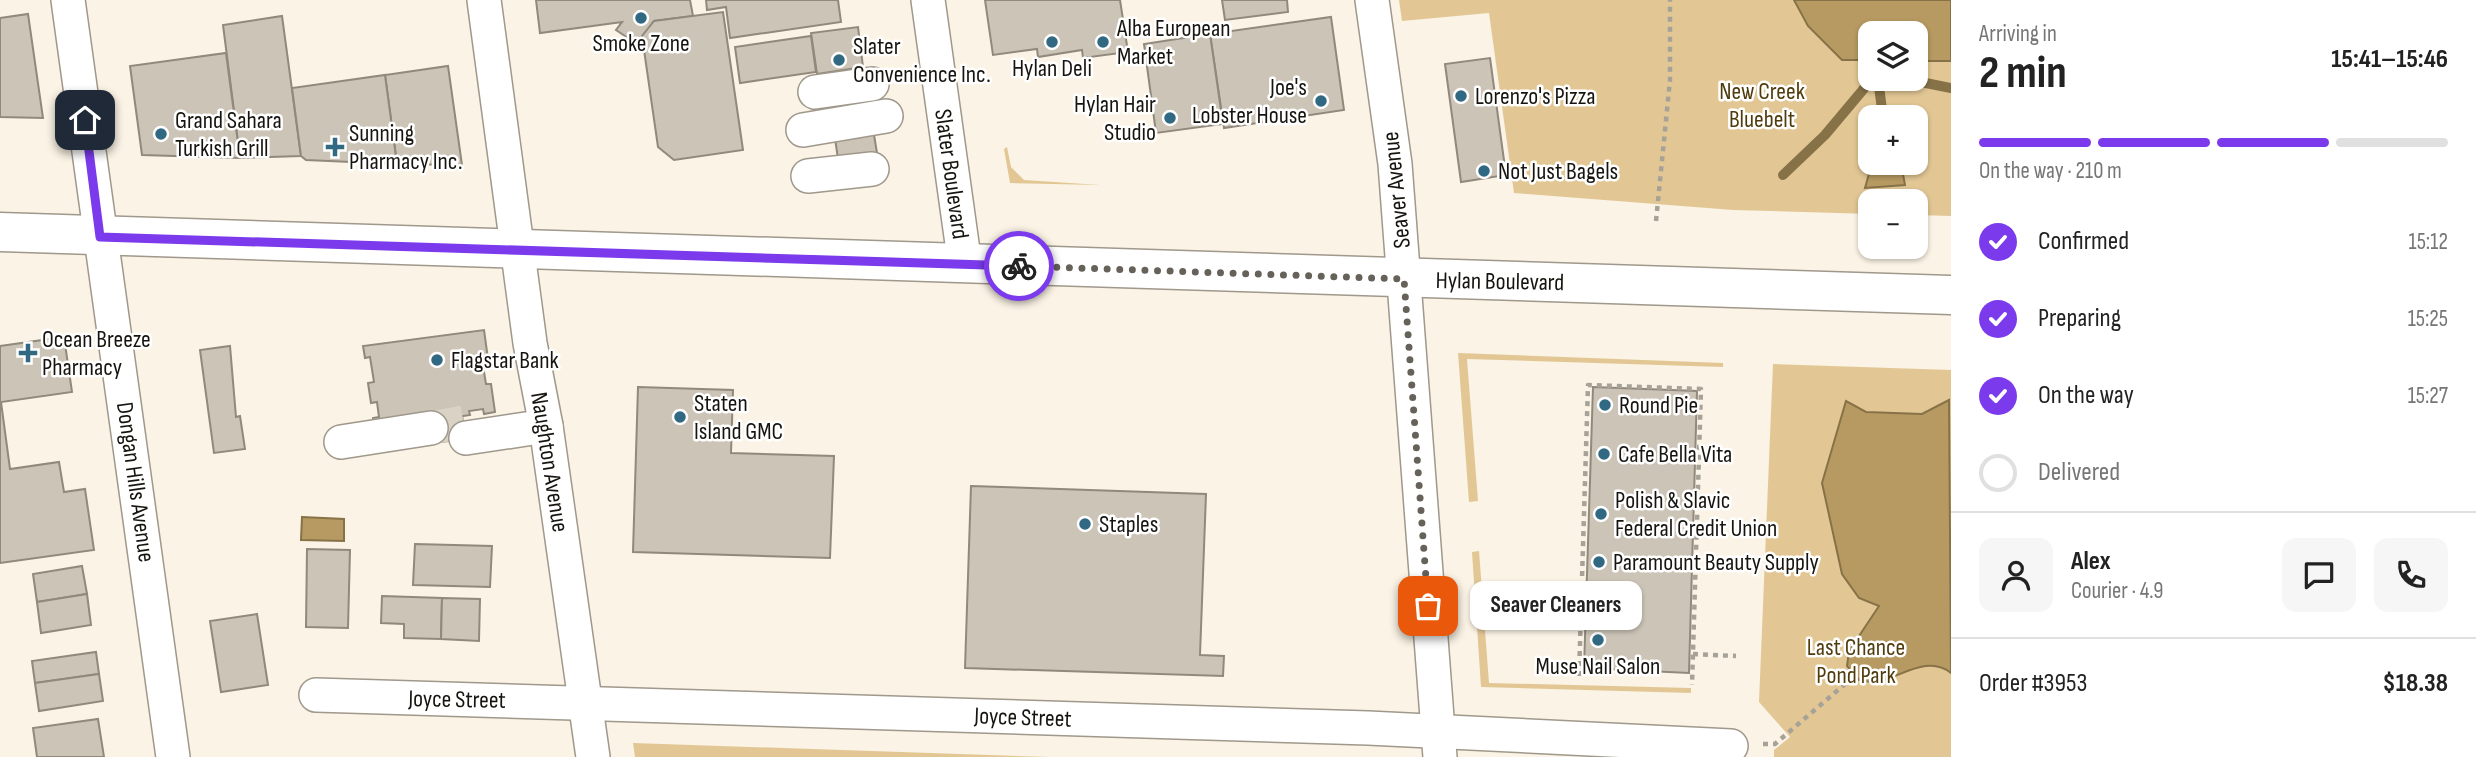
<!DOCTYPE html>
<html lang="en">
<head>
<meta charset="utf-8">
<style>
	body { margin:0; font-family:"Sofia Sans Condensed",sans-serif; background:#f6f6f6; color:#222; height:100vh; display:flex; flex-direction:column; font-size:26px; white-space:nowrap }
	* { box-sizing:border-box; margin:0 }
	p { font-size:23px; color:#767676 }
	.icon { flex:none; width:38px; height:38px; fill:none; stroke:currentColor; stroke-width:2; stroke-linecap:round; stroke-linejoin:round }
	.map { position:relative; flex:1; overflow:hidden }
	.details { display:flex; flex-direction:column; background:#fff; width:525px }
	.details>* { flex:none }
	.tools { position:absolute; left:1858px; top:21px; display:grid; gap:14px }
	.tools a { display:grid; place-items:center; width:70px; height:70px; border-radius:14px; background:#fff; box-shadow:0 2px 5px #0004; font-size:35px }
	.pin { position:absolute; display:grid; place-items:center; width:60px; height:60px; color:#fff; margin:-30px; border-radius:14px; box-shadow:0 4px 10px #0006 }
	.courier { position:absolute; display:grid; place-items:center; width:70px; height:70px; margin:-35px; border:5px solid #7c3aed; border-radius:50%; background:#fff; color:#222; box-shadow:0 2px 9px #0007 }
	.bubble { position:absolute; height:49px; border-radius:14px; background:#fff; box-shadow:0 2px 5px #0004; font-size:23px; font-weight:700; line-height:49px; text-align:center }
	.headline em { font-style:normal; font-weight:700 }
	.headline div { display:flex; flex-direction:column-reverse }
	.headline { display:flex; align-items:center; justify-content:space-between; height:119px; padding:0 28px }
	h1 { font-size:46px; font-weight:700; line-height:52px }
	.bar { display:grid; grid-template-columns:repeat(4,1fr); gap:10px 7px; align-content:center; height:84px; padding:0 28px }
	.bar i { height:9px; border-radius:5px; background:#e0e0e0 }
	.bar .selected { background:#7c3aed }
	.bar p { grid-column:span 4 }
	.line { display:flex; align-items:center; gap:18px; padding:0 28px; border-top:2px solid #e0e0e0 }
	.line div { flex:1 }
	.round { display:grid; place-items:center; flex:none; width:74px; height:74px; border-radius:14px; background:#f6f6f6 }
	ol { padding:0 28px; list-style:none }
	li { display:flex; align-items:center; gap:21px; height:77px }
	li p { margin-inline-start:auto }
	li .icon { padding:7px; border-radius:50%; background:#7c3aed; color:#fff; stroke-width:4 }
	li:last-child { color:#767676 }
	li i { width:38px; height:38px; border:4px solid #e0e0e0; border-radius:50% }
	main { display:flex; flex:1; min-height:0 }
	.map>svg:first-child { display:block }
</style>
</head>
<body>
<main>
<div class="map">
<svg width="1951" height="757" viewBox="0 0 1951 757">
	<rect width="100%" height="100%" fill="#fbf3e5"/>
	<g fill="#e2c795" fill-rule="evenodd">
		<path d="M1399 0H1951V216L1916 215V201H1871V214L1733 210 1514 193 1489 13 1402 21ZM1871 33H1916V79H1871ZM1871 117H1916V163H1871Z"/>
		<polygon points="1007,147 1011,167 1024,180 1100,185 1010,183 1004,149"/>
		<polygon points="1458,353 1723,363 1723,367 1467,359 1478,501 1469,502"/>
		<polygon points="1773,364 1951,370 1951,757 1774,757 1774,750 1790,737 1759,702"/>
		<polygon points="1479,551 1489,683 1691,688 1691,693 1481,687 1472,552"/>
		<polygon points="633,743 1049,757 635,757"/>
	</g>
	<g fill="#b79a61" stroke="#877248" stroke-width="2">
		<polygon points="1794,0 1951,0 1951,61 1916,61 1916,33 1871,33 1871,60 1842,60 1808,26"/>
		<polygon points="1872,163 1901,163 1905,185 1865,188"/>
		<path d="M1949 400 1951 673C1927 654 1900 678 1876 682 1871 682 1864 681 1859 680L1847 666 1849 651 1879 606 1859 598 1842 574 1822 483 1846 401 1866 412 1922 414Z"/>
		<polygon points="302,517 344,519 344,541 301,540"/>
	</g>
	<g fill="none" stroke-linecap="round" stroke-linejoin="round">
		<g stroke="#877248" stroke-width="10">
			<polyline points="1878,79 1883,117"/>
			<polyline points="1906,79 1951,88"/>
			<polyline points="1783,175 1825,135 1872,79"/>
		</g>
	</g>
	<g fill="#ccc4b7" stroke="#90897c" stroke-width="2">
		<polygon points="536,0 690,0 693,16 654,21 637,44 616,30 622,22 540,33"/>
		<polygon points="706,0 838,0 841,22 730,38 726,7 707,10"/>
		<polygon points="985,0 1120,0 1128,52 1083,58 1082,50 1038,57 1037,49 993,55"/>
		<polygon points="1222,0 1287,0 1288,12 1225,20"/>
		<polygon points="723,12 743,150 674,160 658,147 642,36 654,21"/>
		<polygon points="28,14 43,118 0,117 0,18"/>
		<polygon points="282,16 301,156 240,158 223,25"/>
		<polygon points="1331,17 1344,110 1224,128 1210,34"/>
		<polygon points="858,27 863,67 817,74 811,33"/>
		<polygon points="1210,34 1223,124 1156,133 1144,44"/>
		<polygon points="811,36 816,72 740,83 735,47"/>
		<polygon points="226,53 240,158 142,155 130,66"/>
		<polygon points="1490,58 1506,175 1461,182 1445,64"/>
		<polygon points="448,66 462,165 397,164 385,75"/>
		<polygon points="864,74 878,159 839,165 826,80"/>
		<polygon points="385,75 397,164 306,160 301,156 292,88"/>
		<polygon points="484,330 488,359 482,360 486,384 491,384 495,412 484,414 483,409 469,411 470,415 375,430 373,418 379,417 377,402 371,403 368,383 374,382 370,357 365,358 363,346"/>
		<polygon points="64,337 72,392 1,402 10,469 59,462 64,492 85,489 94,550 0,563 0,346"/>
		<polygon points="230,346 236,417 240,416 245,449 214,453 200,350"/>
		<polygon points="638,387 733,390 731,453 834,456 830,558 633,552"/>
		<polygon points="1593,387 1697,391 1689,673 1584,668"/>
		<polygon points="462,416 466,439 433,443 429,420"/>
		<polygon points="971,486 1206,494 1200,655 1224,656 1223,676 965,668"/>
		<polygon points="415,544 492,546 490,587 413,585"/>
		<polygon points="307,549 350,550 348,628 306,627"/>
		<polygon points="82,566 87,594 37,602 33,574"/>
		<polygon points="87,594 91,625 41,633 37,602"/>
		<polygon points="382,596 442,598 441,639 404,638 404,624 381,623"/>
		<polygon points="442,598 480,599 479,641 441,639"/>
		<polygon points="257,614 268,685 221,692 210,621"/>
		<polygon points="96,652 99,674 35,683 32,661"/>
		<polygon points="99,674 103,701 39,711 35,683"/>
		<polygon points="98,719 104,757 37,757 33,728"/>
	</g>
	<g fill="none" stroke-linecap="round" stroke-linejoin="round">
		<polyline stroke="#d9d2c5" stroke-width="33" stroke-dasharray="33 17" stroke-linecap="butt" points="431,428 464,422"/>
		<g stroke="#9f988b" stroke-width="36">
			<g id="minor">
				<polyline points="68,0 173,757"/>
				<polyline points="484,0 530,343 546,426 593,757"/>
				<polyline points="928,0 965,265"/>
				<polyline points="1372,0 1395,164 1440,757"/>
				<polyline points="815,92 872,84"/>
				<polyline points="803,130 886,116"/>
				<polyline points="808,176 872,169"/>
				<polyline points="466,438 546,426"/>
				<polyline points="341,442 431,428"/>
				<polyline points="316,695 1368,728 1731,746"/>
			</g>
		</g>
		<g stroke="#9f988b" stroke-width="41">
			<polyline id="major" points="0,232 1951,295"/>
		</g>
		<g stroke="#a7a297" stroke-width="4.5" stroke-dasharray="5 5" stroke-linecap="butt">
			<polyline points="1656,221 1670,80 1670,0"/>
			<polyline points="1693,654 1736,656"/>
			<polyline points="1579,676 1588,385 1701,389 1692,685"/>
			<polyline points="1763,744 1775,744 1845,684"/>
		</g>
		<use href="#minor" stroke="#fff" stroke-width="33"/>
		<use href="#major" stroke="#fff" stroke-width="38"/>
	</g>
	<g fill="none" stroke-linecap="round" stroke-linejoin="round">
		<polyline stroke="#66625a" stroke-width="7" stroke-dasharray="0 12.6" points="1019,266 1404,279 1428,606"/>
		<polyline stroke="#7c3aed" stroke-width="9" points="85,120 100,237 1019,266"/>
	</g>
	<g fill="#316983" stroke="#fff" stroke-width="2.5">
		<circle cx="641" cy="18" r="7"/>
		<circle cx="1052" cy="42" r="7"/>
		<circle cx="1103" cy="42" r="7"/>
		<circle cx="839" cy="60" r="7"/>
		<circle cx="1461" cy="96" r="7"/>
		<circle cx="1321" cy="101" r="7"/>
		<circle cx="1170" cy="118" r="7"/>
		<circle cx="161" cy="134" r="7"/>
		<path d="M331.5 136.5h7v7h7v7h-7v7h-7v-7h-7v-7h7z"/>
		<circle cx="1484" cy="171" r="7"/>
		<path d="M24.5 342.5h7v7h7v7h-7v7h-7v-7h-7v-7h7z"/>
		<circle cx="437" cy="360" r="7"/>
		<circle cx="1605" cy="405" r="7"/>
		<circle cx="680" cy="417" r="7"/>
		<circle cx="1604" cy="454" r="7"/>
		<circle cx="1601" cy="514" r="7"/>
		<circle cx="1085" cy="524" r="7"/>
		<circle cx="1599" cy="562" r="7"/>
		<circle cx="1598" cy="640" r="7"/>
	</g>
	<g text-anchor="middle" stroke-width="5" stroke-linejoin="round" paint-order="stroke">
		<g font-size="24" fill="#16140f" stroke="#fff" text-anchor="start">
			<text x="1117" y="36">Alba European<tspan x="1117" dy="28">Market</tspan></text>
			<text x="641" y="51" text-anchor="middle">Smoke Zone</text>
			<text x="853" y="54">Slater<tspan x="853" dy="28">Convenience Inc.</tspan></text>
			<text x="1052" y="76" text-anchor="middle">Hylan Deli</text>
			<text x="1307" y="95" text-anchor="end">Joe's<tspan x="1307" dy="28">Lobster House</tspan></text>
			<text x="1475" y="104">Lorenzo's Pizza</text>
			<text x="1156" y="112" text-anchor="end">Hylan Hair<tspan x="1156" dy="28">Studio</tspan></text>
			<text x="175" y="128">Grand Sahara<tspan x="175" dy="28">Turkish Grill</tspan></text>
			<text x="349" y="141">Sunning<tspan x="349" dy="28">Pharmacy Inc.</tspan></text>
			<text x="1498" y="179">Not Just Bagels</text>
			<text x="42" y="347">Ocean Breeze<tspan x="42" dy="28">Pharmacy</tspan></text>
			<text x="451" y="368">Flagstar Bank</text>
			<text x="694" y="411">Staten<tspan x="694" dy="28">Island GMC</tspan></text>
			<text x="1619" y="413">Round Pie</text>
			<text x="1618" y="462">Cafe Bella Vita</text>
			<text x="1615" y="508">Polish &amp; Slavic<tspan x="1615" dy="28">Federal Credit Union</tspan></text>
			<text x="1099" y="532">Staples</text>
			<text x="1613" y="570">Paramount Beauty Supply</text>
			<text x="1598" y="674" text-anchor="middle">Muse Nail Salon</text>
		</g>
		<g font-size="24" fill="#503b0c" stroke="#fff">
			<text x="1762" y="99">New Creek<tspan x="1762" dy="28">Bluebelt</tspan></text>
			<text x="1856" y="655">Last Chance<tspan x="1856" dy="28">Pond Park</tspan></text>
		</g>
		<g font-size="24" fill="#16140f" stroke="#fff">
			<text transform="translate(952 174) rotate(82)" y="8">Slater Boulevard</text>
			<text transform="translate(1396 190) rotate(-96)" y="8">Seaver Avenue</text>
			<text transform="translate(1500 281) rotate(1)" y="8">Hylan Boulevard</text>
			<text transform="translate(550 462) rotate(81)" y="8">Naughton Avenue</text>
			<text transform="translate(136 482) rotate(82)" y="8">Dongan Hills Avenue</text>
			<text transform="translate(457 699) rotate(1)" y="8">Joyce Street</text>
			<text transform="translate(1023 717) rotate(2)" y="8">Joyce Street</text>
		</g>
	</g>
</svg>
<div class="tools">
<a><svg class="icon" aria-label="layers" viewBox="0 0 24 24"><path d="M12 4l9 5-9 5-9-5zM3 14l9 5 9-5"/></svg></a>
<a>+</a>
<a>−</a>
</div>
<div class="pin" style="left:1428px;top:606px;background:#ea580c"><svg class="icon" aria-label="bag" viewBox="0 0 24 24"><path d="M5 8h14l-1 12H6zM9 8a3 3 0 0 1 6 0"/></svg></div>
<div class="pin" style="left:85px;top:120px;background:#1f2937"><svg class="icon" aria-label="home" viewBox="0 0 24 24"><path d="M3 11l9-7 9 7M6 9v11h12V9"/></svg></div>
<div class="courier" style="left:1019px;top:266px"><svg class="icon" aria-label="bike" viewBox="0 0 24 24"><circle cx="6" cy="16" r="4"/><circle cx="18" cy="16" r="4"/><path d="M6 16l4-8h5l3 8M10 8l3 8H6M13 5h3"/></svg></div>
<div class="bubble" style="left:1470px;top:581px;width:172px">Seaver Cleaners</div>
</div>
<section class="details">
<div class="headline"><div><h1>2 min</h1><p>Arriving in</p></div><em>15:41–15:46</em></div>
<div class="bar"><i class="selected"></i><i class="selected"></i><i class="selected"></i><i></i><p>On the way · 210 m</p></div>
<ol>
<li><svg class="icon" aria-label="check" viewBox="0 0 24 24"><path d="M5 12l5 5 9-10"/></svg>Confirmed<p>15:12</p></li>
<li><svg class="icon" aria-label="check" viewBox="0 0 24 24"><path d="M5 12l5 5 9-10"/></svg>Preparing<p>15:25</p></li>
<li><svg class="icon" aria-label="check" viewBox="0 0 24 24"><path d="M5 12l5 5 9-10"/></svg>On the way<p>15:27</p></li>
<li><i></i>Delivered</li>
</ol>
<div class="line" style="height:126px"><a class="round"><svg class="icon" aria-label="person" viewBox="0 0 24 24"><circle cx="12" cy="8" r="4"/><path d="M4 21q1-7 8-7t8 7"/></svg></a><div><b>Alex</b><p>Courier · 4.9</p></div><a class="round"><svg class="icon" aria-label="chat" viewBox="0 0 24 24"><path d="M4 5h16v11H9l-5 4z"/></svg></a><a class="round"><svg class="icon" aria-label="phone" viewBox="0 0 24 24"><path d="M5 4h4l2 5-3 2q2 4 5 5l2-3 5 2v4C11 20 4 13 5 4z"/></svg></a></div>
<div class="line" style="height:91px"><div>Order #3953</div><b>$18.38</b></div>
</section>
</main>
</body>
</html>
